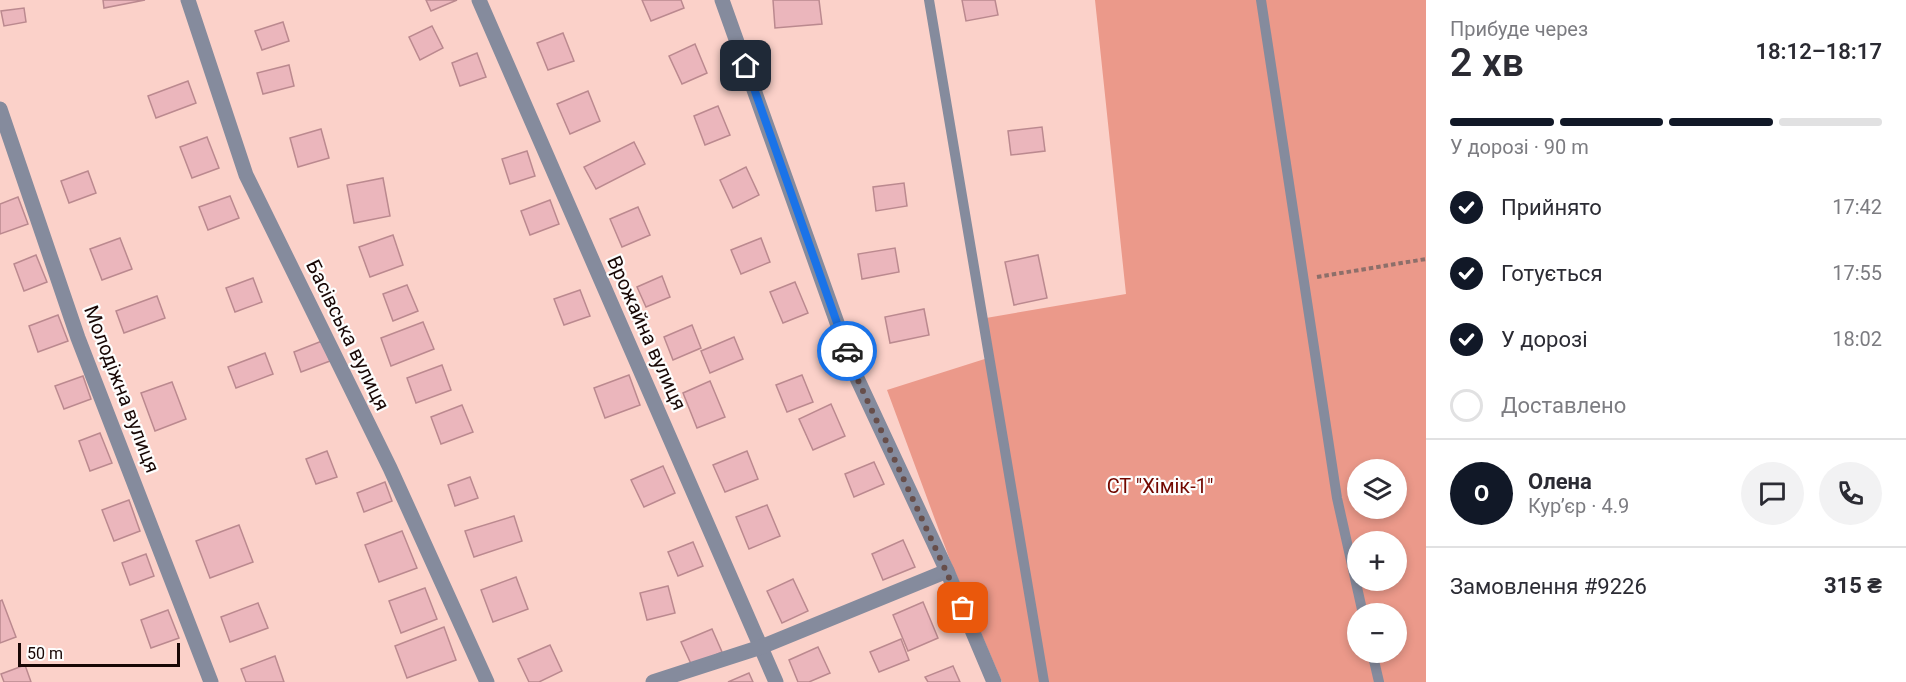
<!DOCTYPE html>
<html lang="uk">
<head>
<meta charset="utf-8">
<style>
	body { margin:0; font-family:Roboto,sans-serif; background:#f2f2f3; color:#2b2b33; height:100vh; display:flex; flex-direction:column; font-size:22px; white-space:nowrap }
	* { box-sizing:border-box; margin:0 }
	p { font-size:20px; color:#7c7c81 }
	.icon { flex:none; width:33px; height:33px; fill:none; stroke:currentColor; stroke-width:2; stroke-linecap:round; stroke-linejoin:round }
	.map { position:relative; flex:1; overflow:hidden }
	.details { display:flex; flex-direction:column; background:#fff; width:480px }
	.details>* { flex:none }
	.buttons { position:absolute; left:1347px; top:459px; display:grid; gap:12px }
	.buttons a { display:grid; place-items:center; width:60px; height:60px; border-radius:50%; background:#fff; box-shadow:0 3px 9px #0003; font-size:30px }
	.scale { position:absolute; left:18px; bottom:15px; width:162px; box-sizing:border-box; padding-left:6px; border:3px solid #180705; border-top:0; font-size:16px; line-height:21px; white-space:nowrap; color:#180705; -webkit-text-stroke:4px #fdfdfd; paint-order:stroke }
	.pin { position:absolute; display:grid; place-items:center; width:51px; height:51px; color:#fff; margin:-26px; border-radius:12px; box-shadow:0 3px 9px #0006 }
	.courier { position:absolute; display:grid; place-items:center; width:60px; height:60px; margin:-30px; border:4px solid #1a73e8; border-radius:50%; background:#fff; color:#222; box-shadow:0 2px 8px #0007 }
	.overview em { font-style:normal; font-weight:600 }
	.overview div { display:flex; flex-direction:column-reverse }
	.overview { display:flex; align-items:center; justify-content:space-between; height:102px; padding:0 24px }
	h1 { font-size:39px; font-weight:600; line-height:45px }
	.bar { display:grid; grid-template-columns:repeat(4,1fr); gap:9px 6px; align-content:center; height:72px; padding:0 24px }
	.bar i { height:8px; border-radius:4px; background:#e1e1e2 }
	.bar .active { background:#111827 }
	.bar p { grid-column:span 4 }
	.line { display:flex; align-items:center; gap:15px; padding:0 24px; border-top:2px solid #e1e1e2 }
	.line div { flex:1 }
	.round { display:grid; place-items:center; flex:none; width:63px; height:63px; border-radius:32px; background:#f2f2f3 }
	ol { padding:0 24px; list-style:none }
	li { display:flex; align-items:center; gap:18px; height:66px }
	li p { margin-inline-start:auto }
	li .icon { padding:6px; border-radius:50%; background:#111827; color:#fff; stroke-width:4 }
	li:last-child { color:#7c7c81 }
	li i { width:33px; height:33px; border:3px solid #e1e1e2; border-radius:50% }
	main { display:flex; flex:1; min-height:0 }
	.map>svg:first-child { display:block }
</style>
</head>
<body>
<main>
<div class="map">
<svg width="1426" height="682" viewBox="0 0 1426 682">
	<rect width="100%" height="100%" fill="#fbd1c9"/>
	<path fill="#eb998a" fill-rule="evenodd" d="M1095 0H1426V682H1002L950 560 887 390 991 357 986 318 1126 294ZM1358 470H1396V508H1358ZM1358 542H1396V580H1358ZM1358 614H1396V652H1358Z"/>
	<g fill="#ebb6bc" stroke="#bb898f" stroke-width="1.5">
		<polygon points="103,0 145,0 104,8"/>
		<polygon points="426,0 457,0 431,11"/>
		<polygon points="642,0 681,0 684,8 651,21"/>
		<polygon points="773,0 819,0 822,24 775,28"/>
		<polygon points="962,0 995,0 998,15 966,21"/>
		<polygon points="24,8 26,22 4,26 1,11"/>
		<polygon points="283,22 289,41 262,50 255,31"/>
		<polygon points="432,26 443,48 420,60 409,37"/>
		<polygon points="563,33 574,61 548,70 537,43"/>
		<polygon points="695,44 707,73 682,84 669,56"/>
		<polygon points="477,53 486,77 460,86 452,63"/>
		<polygon points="289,65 294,86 263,94 257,73"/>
		<polygon points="188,81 196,103 156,118 148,96"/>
		<polygon points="588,91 600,121 570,134 557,104"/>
		<polygon points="718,106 730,135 705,145 694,116"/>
		<polygon points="1042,127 1045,151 1011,155 1008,131"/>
		<polygon points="321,129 329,158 298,167 290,138"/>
		<polygon points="207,137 219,168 192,178 180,147"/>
		<polygon points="634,142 645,164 596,189 584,167"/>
		<polygon points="527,151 535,176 510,184 502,159"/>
		<polygon points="746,167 759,195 733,208 720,180"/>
		<polygon points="88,171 96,193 69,203 61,181"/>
		<polygon points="383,178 390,216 354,223 347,185"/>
		<polygon points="904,183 907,206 876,211 873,187"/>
		<polygon points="230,196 239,218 208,230 199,207"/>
		<polygon points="18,197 28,224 0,234 0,204"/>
		<polygon points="550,200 559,224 530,235 521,211"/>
		<polygon points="638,207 650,235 622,247 610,219"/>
		<polygon points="393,235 403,265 370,277 359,247"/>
		<polygon points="120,238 132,269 102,280 90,249"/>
		<polygon points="761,238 770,262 741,274 731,250"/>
		<polygon points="895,248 899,272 862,279 858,254"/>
		<polygon points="36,255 47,282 24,291 14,264"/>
		<polygon points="1038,255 1047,298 1014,305 1005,262"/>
		<polygon points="662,276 670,297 646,307 637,287"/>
		<polygon points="253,278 262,302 235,312 226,288"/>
		<polygon points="795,282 808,313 783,323 770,292"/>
		<polygon points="407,285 418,311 393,321 383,294"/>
		<polygon points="580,290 590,316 564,325 554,299"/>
		<polygon points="157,296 165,318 124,333 116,311"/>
		<polygon points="924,309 929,335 890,343 885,317"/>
		<polygon points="58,315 68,341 38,352 29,326"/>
		<polygon points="423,322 434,349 391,366 381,338"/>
		<polygon points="692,325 701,348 673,360 664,337"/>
		<polygon points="734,337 743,359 710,373 701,351"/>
		<polygon points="322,341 330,361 301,372 294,352"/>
		<polygon points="265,353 273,374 236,388 228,367"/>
		<polygon points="442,365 451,390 416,403 407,378"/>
		<polygon points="629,375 640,405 605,418 594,388"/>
		<polygon points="802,375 813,402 787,412 776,385"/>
		<polygon points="83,376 91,399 64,409 55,386"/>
		<polygon points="710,381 725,417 697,428 683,393"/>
		<polygon points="172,382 186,419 155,431 141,393"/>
		<polygon points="831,404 845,436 813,450 799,419"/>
		<polygon points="462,405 473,432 441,444 431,417"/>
		<polygon points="100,433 112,463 90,471 79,441"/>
		<polygon points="327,451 337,477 316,484 306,459"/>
		<polygon points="747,451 758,479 725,492 713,465"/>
		<polygon points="874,462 884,484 854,497 845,474"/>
		<polygon points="663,466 675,493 644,507 631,480"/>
		<polygon points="470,477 478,498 455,506 448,485"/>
		<polygon points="385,482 392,501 364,512 357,493"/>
		<polygon points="129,500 140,531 114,541 102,510"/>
		<polygon points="767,505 780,536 749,549 736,517"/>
		<polygon points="514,516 522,541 474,557 465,531"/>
		<polygon points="239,525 253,562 210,578 196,541"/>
		<polygon points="402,531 417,568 379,582 365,545"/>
		<polygon points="903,540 915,567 883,580 872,554"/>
		<polygon points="693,542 703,566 678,576 668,552"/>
		<polygon points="146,554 154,576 130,585 122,563"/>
		<polygon points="516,577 528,609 493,622 481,590"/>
		<polygon points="793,579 808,611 782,623 767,591"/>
		<polygon points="668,586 675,613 647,620 640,593"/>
		<polygon points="425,588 437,619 401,633 389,601"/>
		<polygon points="2,600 16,637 0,643 0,601"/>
		<polygon points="923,602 938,638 908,651 893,615"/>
		<polygon points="258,603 268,628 230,642 221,617"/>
		<polygon points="168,610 179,638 151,648 141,620"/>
		<polygon points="444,627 456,660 407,678 395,646"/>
		<polygon points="712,629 722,652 692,666 681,642"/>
		<polygon points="901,639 909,660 879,672 870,652"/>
		<polygon points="550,645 562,671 539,682 529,682 518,659"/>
		<polygon points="818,647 830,673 809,682 798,682 789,660"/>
		<polygon points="275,656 284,682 246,682 241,669"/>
		<polygon points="25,665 31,682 4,682 1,674"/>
		<polygon points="953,666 960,682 928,682 925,677"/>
		<polygon points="749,673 753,682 728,682"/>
	</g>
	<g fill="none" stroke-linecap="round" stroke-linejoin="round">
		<polyline stroke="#8d6f6a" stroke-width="4" stroke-dasharray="4.5 3" stroke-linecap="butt" points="1317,277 1426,259"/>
		<g stroke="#858b9d" stroke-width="10">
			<polyline points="929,0 1044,682"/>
			<polyline points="1261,0 1337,498 1363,614"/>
			<polyline points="1372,652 1379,682"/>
		</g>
		<g stroke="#858b9d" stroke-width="15">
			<polyline points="188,0 246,175 390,468 487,682"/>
			<polyline points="479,0 776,682"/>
			<polyline points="722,0 856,376 947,571 994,682"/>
			<polyline points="0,109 78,338 211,682"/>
			<polyline points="653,682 761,647 947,571"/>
		</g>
	</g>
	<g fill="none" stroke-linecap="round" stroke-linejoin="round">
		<polyline stroke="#674e4a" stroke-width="6" stroke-dasharray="0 10.8" points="847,351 856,376 963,608"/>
		<polyline stroke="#1a73e8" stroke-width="8" points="746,66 847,351"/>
	</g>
	<g text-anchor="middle" stroke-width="4.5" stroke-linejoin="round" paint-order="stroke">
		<g font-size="20" fill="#180705" stroke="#fdfdfd">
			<text transform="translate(647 333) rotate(66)" y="7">Врожайна вулиця</text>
			<text transform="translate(348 335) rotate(64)" y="7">Басівська вулиця</text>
			<text transform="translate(122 389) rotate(69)" y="7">Молодіжна вулиця</text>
		</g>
		<g font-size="20" fill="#720800" stroke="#fdfdfd">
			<text x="1160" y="493">СТ "Хімік-1"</text>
		</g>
	</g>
</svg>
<div class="buttons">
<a><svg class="icon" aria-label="layers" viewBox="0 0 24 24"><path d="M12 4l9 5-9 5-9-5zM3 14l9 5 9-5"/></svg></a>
<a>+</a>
<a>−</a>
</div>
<div class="scale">50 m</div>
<div class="pin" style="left:963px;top:608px;background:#ea580c"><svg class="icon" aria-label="bag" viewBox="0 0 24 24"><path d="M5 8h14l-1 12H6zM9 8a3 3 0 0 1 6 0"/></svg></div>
<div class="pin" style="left:746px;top:66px;background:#1f2937"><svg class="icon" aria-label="home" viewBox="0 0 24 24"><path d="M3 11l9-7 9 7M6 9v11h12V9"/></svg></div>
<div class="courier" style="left:847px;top:351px"><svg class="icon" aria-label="car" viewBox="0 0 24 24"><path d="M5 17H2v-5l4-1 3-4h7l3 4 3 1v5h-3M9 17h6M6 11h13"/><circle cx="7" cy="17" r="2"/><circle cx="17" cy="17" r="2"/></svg></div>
</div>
<section class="details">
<div class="overview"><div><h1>2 хв</h1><p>Прибуде через</p></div><em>18:12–18:17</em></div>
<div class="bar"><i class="active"></i><i class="active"></i><i class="active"></i><i></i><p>У дорозі · 90 m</p></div>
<ol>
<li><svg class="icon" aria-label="check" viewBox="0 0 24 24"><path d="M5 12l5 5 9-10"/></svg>Прийнято<p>17:42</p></li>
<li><svg class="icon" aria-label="check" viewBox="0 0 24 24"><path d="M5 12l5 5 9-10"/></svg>Готується<p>17:55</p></li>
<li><svg class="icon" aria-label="check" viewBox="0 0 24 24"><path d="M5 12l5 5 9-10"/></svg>У дорозі<p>18:02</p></li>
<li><i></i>Доставлено</li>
</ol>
<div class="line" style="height:108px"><b class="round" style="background:#111827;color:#fff">О</b><div><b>Олена</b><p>Кур’єр · 4.9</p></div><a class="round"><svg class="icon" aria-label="chat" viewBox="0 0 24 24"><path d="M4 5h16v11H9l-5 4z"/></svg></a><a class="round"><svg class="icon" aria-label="phone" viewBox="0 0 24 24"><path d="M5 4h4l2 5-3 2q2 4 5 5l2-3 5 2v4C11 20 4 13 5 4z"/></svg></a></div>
<div class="line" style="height:78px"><div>Замовлення #9226</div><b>315 ₴</b></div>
</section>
</main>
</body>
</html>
